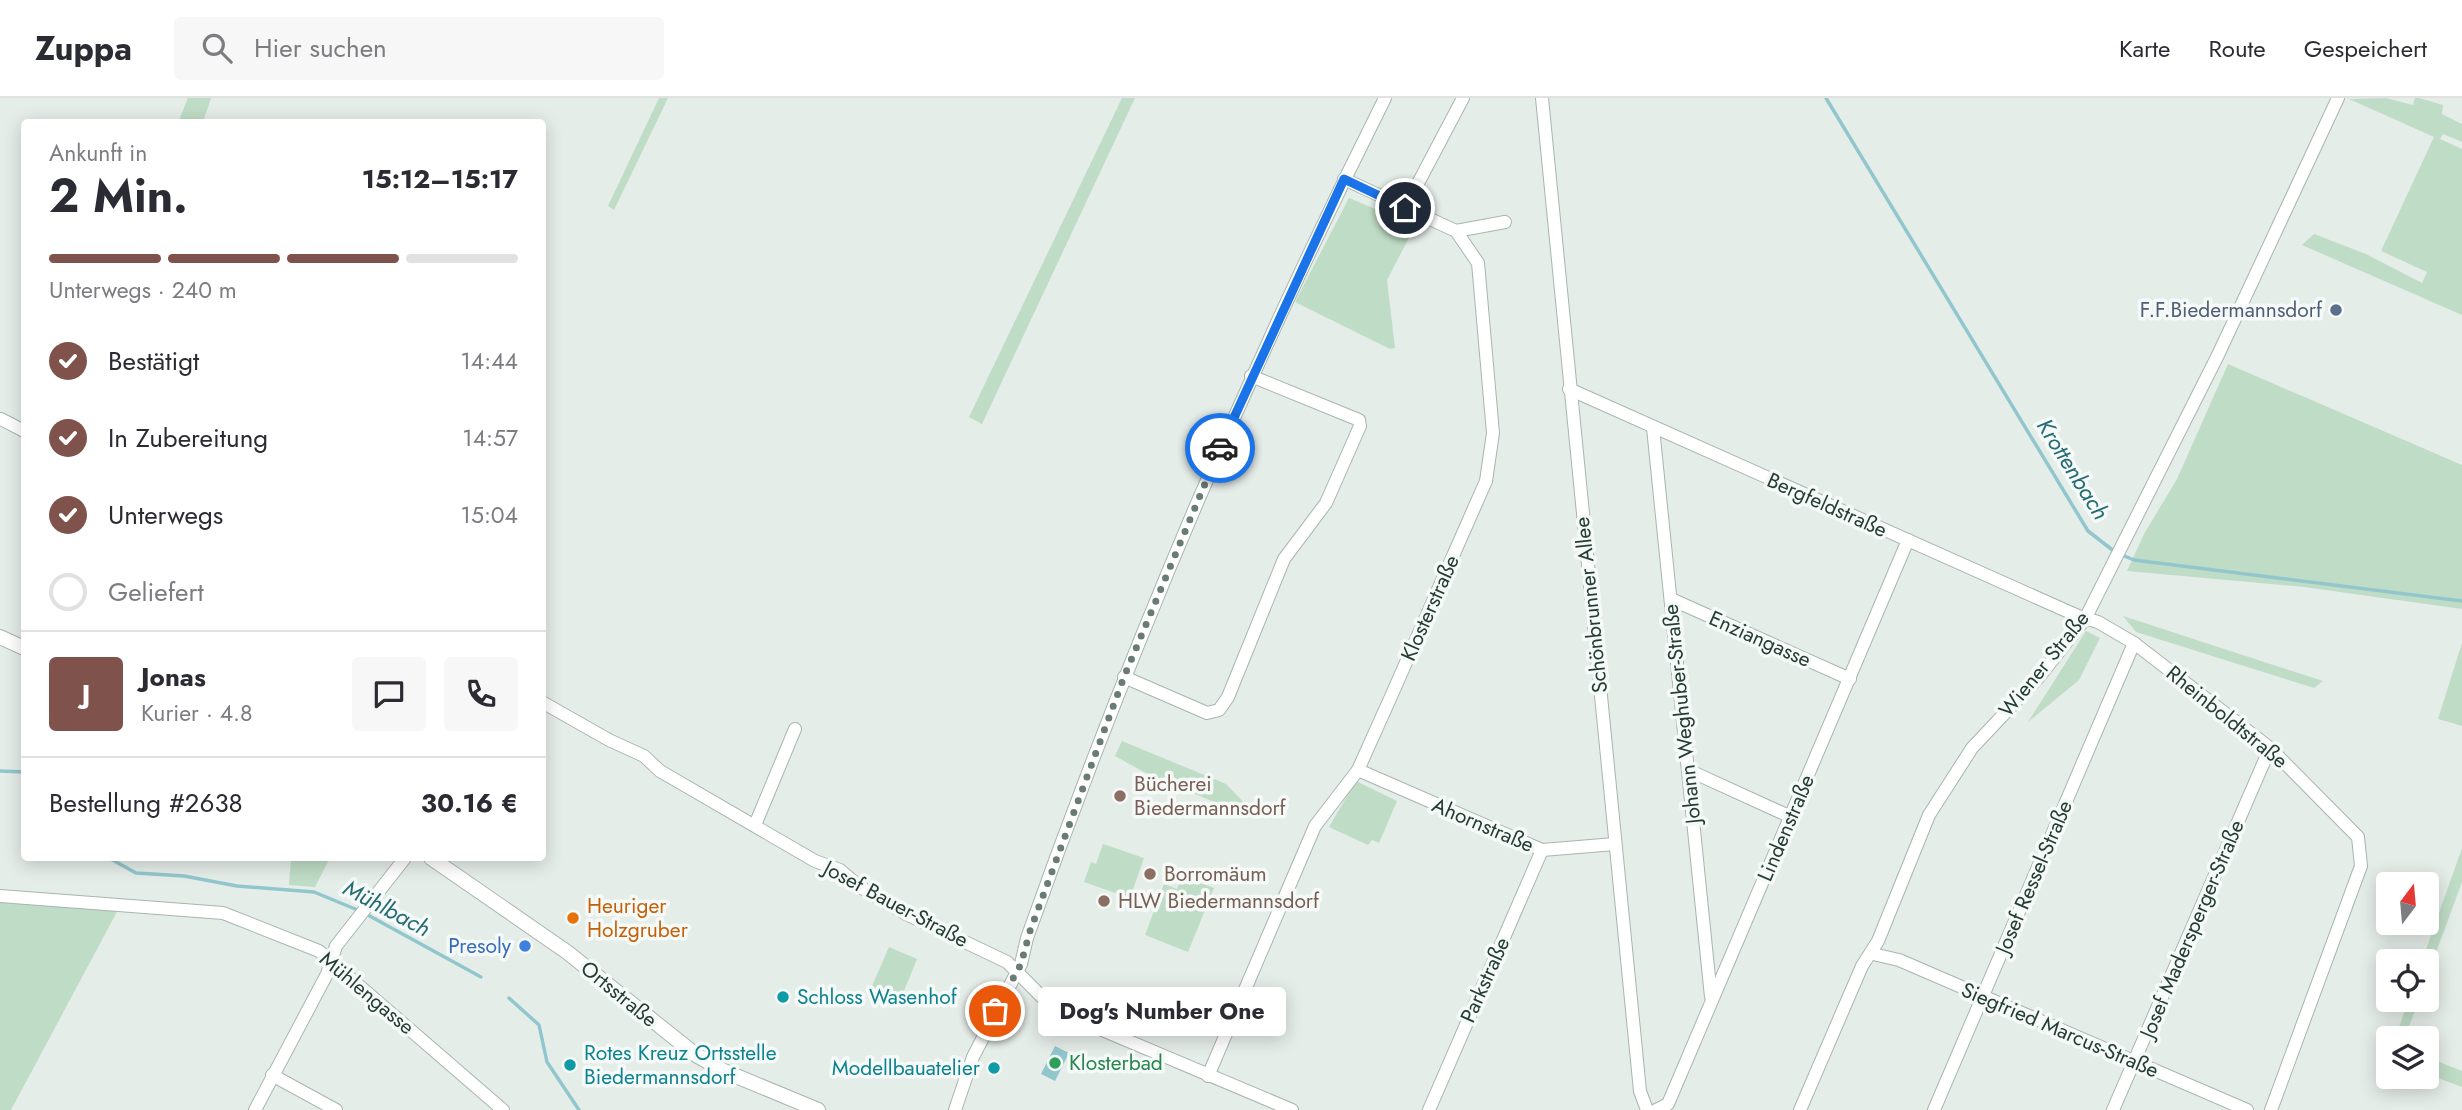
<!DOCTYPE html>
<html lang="de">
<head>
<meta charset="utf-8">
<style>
	body { margin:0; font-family:Jost,sans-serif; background:#f7f7f7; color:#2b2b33; height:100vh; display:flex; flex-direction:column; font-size:26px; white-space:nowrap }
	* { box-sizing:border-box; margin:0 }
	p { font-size:23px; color:#7c7c81 }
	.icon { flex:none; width:38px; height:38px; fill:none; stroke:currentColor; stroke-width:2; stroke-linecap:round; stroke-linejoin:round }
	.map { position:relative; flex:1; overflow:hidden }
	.side { position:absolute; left:21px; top:21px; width:525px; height:742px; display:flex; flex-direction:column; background:#fff; border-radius:7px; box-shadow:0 4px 18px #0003 }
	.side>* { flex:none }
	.needle { width:46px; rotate:16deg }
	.fabs { position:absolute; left:2376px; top:774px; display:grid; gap:14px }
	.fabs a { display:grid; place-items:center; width:63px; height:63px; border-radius:7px; background:#fff; box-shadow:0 4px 18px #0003; font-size:35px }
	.pin { position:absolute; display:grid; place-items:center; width:60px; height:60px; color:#fff; margin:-30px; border:4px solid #fff; border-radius:50%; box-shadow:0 2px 7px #0007 }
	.courier { position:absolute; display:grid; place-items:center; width:70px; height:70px; margin:-35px; border:5px solid #1a73e8; border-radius:50%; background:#fff; color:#222; box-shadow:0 2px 9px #0007 }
	.bubble { position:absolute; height:49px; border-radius:7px; background:#fff; box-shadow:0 4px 18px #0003; font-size:23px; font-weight:700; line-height:49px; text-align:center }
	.head em { font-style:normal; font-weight:700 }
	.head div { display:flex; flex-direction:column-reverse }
	.head { display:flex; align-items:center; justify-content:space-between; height:119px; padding:0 28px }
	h1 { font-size:46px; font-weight:700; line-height:52px }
	.bar { display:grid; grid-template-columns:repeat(4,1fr); gap:10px 7px; align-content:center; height:84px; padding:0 28px }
	.bar i { height:9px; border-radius:5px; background:#e1e1e2 }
	.bar .selected { background:#7f524b }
	.bar p { grid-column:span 4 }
	.line { display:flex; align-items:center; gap:18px; padding:0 28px; border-top:2px solid #e1e1e2 }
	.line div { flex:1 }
	.round { display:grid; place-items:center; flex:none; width:74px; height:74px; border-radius:7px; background:#f7f7f7 }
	ol { padding:0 28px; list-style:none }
	li { display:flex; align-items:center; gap:21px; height:77px }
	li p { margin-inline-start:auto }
	li .icon { padding:7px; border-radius:50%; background:#7f524b; color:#fff; stroke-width:4 }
	li:last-child { color:#7c7c81 }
	li i { width:38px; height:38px; border:4px solid #e1e1e2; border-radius:50% }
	header { display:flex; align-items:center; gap:42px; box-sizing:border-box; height:98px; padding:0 35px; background:#fff; border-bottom:2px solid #e1e1e2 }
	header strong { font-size:33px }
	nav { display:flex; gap:38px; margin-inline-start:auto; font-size:24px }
	.search { width:490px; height:63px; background:#f7f7f7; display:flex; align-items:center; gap:18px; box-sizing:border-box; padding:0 24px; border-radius:7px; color:#7c7c81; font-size:26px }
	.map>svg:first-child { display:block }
</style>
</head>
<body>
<header>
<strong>Zuppa</strong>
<div class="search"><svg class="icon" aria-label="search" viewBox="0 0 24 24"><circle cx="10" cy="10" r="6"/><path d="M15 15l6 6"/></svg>Hier suchen</div>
<nav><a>Karte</a><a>Route</a><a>Gespeichert</a></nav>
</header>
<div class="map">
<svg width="2462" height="1012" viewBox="0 0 2462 1012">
	<rect width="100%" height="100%" fill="#e5ede9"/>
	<g fill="#bfdcc6">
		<polygon points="188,0 211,0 203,24 179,22"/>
		<polygon points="659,0 668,0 614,112 608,108"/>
		<polygon points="1122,0 1135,0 982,326 969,319"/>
		<polygon points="2386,0 2413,7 2415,0 2419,0 2443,7 2442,16 2462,26 2462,44 2443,36 2440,41 2462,51 2462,217 2302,147 2314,136 2366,156 2422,185 2427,174 2381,153 2434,39 2349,1"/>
		<polygon points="1349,100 1385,115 1384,129 1397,132 1401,123 1414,130 1387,182 1395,250 1390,251 1295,204"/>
		<polygon points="2228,266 2462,367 2462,511 2304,489 2127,473 2144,436 2177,381"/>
		<polygon points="2123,518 2323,583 2314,590 2136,534"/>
		<polygon points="2086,533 2100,540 2079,582 2028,624"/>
		<polygon points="2462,545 2462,628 2438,621"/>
		<polygon points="1122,643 1226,686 1249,710 1244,717 1144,674 1115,658"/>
		<polygon points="1356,683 1397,703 1379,745 1372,742 1368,747 1329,729"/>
		<polygon points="1103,746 1144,760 1130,800 1084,784 1091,764 1096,766"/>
		<polygon points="2462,750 2462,784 2427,879 2427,863 2422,863"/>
		<polygon points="291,760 330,760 315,789 289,787"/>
		<polygon points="1182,778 1214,790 1188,854 1145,837 1164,786 1177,791"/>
		<polygon points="0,804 119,810 11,1012 0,1012"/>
		<polygon points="889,849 917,861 899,905 870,893"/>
		<polygon points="2409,901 2419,901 2405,940 2395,940"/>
		<polygon points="2427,959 2462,973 2462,989 2427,976"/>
	</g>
	<polygon fill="#92c6cd" points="1055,948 1069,955 1055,983 1041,976"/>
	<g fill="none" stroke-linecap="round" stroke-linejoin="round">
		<g stroke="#92c6cd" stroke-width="3.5">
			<polyline points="1826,0 2088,433 2115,454"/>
			<polyline points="2122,457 2134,462 2462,503"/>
			<polyline points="0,673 24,674"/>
			<polyline points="109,760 136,775 184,778 237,788 314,794 360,813"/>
			<polyline points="366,816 481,879"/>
			<polyline points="509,900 539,927 547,964 579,1012"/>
		</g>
		<g stroke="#a8b5af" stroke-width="14">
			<g id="minor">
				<polyline points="1542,0 1640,993 1647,1012"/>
				<polyline points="1405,110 1463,0"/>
				<polyline points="1456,133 1505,124"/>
				<polyline points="1569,291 2078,518 2098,524 2134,545 2270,650 2358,739 2361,768 2271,1012"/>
				<polyline points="1,321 24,333"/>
				<polyline points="1653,330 1711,899"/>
				<polyline points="1671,501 1850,581"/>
				<polyline points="1124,579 1207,615 1219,612 1228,599 1284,461 1326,405 1360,328 1359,322 1251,278"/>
				<polyline points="542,604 609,642 644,658 660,673 815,763 840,772 860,789 906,816 1007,864 1055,912 1292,1012"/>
				<polyline points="1358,672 1542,752 1615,746"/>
				<polyline points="1688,672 1791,719"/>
				<polyline points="755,727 795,631"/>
				<polyline points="0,798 223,815 319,853 503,1012"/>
				<polyline points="1873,856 1899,862 2247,1012"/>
				<polyline points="272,977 336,1012"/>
				<polyline points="1208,978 1315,728 1358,672 1393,594 1486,383 1493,335 1478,165 1456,133 1344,81"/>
				<polyline points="255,1012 327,876 336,848 405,760"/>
				<path d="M955 1012 973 959 1021 866 1027 840C1129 553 1248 273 1385 0"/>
				<polyline points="1429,1012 1542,752"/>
				<polyline points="1656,1012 1668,1006 1908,442"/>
				<polyline points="1800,1012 1862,868 1878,843 1929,717 1972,650 2039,579 2085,521 2218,257 2338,0"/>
				<polyline points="1934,1012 2134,545"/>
				<polyline points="2113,1012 2270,650"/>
			</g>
		</g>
		<g stroke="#a8b5af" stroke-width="16">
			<g id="tertiary">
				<polyline points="0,539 24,550"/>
				<polyline points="431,760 567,854 696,957 724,973 818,1012"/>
			</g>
		</g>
		<use href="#minor" stroke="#fff" stroke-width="12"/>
		<use href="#tertiary" stroke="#fff" stroke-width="14"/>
	</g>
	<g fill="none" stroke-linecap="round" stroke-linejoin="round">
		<polyline stroke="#687b74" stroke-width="7" stroke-dasharray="0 12.6" points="995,913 1021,866 1030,833 1124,579 1220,350"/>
		<polyline stroke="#1a73e8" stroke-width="9" points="1220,350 1344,81 1405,110"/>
	</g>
	<circle fill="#5c6f8a" stroke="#f5f9f7" stroke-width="2.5" cx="2336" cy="212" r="7"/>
	<g fill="#8d6e63" stroke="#f5f9f7" stroke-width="2.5">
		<circle cx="1120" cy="698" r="7"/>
		<circle cx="1150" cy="776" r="7"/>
		<circle cx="1104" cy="803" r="7"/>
	</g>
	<circle fill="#e8710a" stroke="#f5f9f7" stroke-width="2.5" cx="573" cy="820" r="7"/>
	<circle fill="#3f7fe0" stroke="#f5f9f7" stroke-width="2.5" cx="525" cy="848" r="7"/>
	<g fill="#0f9aa8" stroke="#f5f9f7" stroke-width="2.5">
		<circle cx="783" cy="899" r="7"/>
		<circle cx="570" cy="967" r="7"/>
		<circle cx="994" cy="970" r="7"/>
	</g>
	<circle fill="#2e9e5b" stroke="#f5f9f7" stroke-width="2.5" cx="1055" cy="965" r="7"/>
	<g text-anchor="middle" stroke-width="7" stroke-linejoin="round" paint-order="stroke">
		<g font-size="21" fill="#4e5e75" stroke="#f5f9f7" text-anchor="end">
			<text x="2322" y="219">F.F.Biedermannsdorf</text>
		</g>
		<g font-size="21" fill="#253d35" stroke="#f5f9f7">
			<text transform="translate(1827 407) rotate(24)" y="7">Bergfeldstraße</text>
			<text transform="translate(1591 507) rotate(-96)" y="7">Schönbrunner Allee</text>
			<text transform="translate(1430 510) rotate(-66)" y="7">Klosterstraße</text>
			<text transform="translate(1760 541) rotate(24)" y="7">Enziangasse</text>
			<text transform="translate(2044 566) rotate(-51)" y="7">Wiener Straße</text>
			<text transform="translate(1682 616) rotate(-96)" y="7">Johann Weghuber-Straße</text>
			<text transform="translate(2227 619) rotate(39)" y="7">Rheinboldtstraße</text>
			<text transform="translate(1483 727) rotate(23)" y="7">Ahornstraße</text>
			<text transform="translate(1786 730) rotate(-67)" y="7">Lindenstraße</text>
			<text transform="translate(2034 779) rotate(-67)" y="7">Josef Ressel-Straße</text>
			<text transform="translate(896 806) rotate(28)" y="7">Josef Bauer-Straße</text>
			<text transform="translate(2192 831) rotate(-67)" y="7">Josef Madersperger-Straße</text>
			<text transform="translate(1485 882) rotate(-66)" y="7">Parkstraße</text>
			<text transform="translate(367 895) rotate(40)" y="7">Mühlengasse</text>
			<text transform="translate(619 896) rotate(39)" y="7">Ortsstraße</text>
			<text transform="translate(2060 932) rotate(23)" y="7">Siegfried Marcus-Straße</text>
		</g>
		<g font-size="21" fill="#785e54" stroke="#f5f9f7" text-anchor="start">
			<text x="1134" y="693">Bücherei<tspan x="1134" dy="24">Biedermannsdorf</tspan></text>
			<text x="1164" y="783">Borromäum</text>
			<text x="1118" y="810">HLW Biedermannsdorf</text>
		</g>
		<g font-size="21" fill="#c56008" stroke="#f5f9f7" text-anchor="start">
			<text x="587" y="815">Heuriger<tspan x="587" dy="24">Holzgruber</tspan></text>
		</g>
		<g font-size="21" fill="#366cbe" stroke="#f5f9f7" text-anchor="end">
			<text x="511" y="855">Presoly</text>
		</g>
		<g font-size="21" fill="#0d838f" stroke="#f5f9f7" text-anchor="start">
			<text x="797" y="906">Schloss Wasenhof</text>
			<text x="584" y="962">Rotes Kreuz Ortsstelle<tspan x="584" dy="24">Biedermannsdorf</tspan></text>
			<text x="980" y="977" text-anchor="end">Modellbauatelier</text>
		</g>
		<g font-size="21" fill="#27864d" stroke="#f5f9f7" text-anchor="start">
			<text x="1069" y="972">Klosterbad</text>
		</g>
		<g font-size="23" font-style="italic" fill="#246b74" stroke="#f5f9f7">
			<text transform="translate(2073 371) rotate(58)" y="8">Krottenbach</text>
			<text transform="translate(387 810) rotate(28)" y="8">Mühlbach</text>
		</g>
	</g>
</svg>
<div class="fabs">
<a><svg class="needle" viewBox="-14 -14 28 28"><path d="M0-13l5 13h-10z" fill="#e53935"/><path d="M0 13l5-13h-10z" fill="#7c7c81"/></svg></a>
<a><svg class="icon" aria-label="locate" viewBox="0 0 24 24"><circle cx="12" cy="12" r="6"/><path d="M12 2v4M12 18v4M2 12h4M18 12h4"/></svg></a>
<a><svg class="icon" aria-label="layers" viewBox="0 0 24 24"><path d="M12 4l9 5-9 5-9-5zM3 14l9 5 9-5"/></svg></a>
</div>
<div class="pin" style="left:995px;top:913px;background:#ea580c"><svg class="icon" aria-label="bag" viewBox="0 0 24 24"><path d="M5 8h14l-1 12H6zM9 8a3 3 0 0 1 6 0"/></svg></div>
<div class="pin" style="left:1405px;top:110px;background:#1f2937"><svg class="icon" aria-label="home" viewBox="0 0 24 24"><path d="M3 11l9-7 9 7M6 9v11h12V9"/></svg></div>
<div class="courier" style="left:1220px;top:350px"><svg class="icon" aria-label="car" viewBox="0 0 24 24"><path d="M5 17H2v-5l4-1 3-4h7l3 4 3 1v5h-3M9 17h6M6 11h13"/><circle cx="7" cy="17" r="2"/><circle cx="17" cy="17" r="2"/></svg></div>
<div class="bubble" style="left:1038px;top:889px;width:248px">Dog's Number One</div>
<section class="side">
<div class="head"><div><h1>2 Min.</h1><p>Ankunft in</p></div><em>15:12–15:17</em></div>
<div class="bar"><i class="selected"></i><i class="selected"></i><i class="selected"></i><i></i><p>Unterwegs · 240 m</p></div>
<ol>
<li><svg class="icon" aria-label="check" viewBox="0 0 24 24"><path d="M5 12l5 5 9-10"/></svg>Bestätigt<p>14:44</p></li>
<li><svg class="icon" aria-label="check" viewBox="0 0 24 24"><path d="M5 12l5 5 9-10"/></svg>In Zubereitung<p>14:57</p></li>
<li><svg class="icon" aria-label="check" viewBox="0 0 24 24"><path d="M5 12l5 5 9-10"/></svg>Unterwegs<p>15:04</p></li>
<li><i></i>Geliefert</li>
</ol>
<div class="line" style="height:126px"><b class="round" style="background:#7f524b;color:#fff">J</b><div><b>Jonas</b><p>Kurier · 4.8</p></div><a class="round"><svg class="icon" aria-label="chat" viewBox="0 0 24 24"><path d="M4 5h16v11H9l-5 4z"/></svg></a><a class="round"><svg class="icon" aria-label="phone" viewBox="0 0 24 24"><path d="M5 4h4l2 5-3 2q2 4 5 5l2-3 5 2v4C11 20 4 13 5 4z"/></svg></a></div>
<div class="line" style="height:91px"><div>Bestellung #2638</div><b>30.16 €</b></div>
</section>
</div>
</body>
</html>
